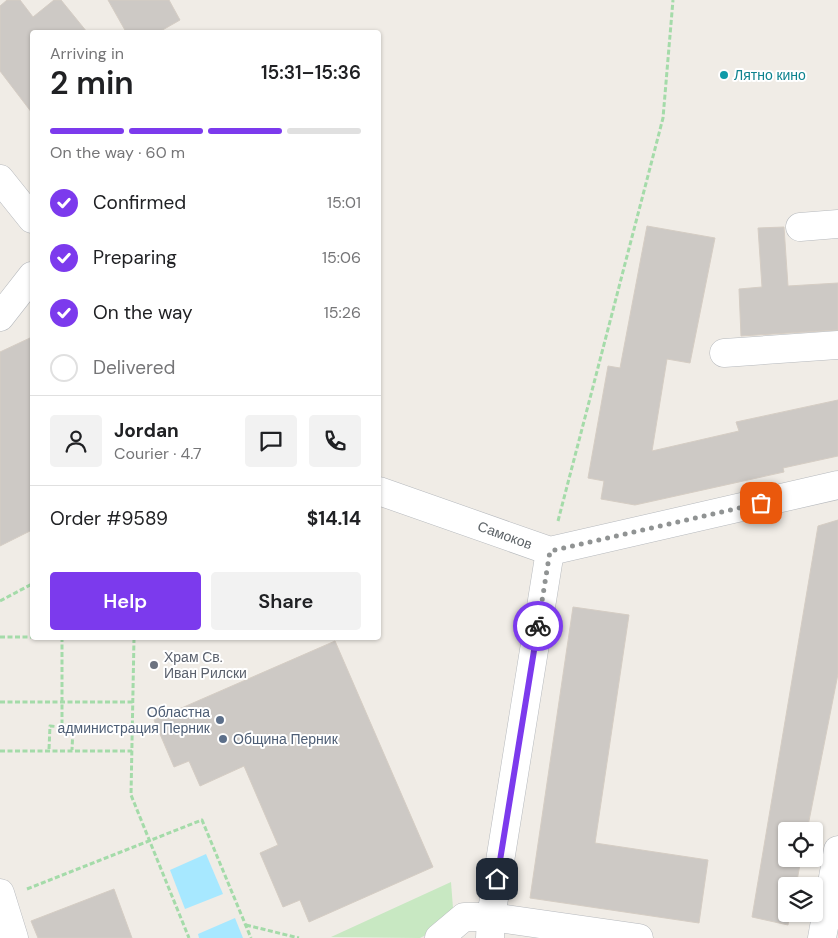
<!DOCTYPE html>
<html lang="en">
<head>
<meta charset="utf-8">
<style>
	body { margin:0; font-family:"DM Sans",sans-serif; background:#f2f2f2; color:#202124; height:100vh; display:flex; flex-direction:column; font-size:19px; white-space:nowrap }
	* { box-sizing:border-box; margin:0 }
	p { font-size:16px; color:#757577 }
	.icon { flex:none; width:28px; height:28px; fill:none; stroke:currentColor; stroke-width:2; stroke-linecap:round; stroke-linejoin:round }
	.map { position:relative; flex:1; overflow:hidden }
	.panel { position:absolute; left:30px; top:30px; width:351px; height:610px; display:flex; flex-direction:column; background:#fff; border-radius:5px; box-shadow:0 1px 4px #0004 }
	.panel>* { flex:none }
	.buttons { position:absolute; left:778px; top:822px; display:grid; gap:10px }
	.buttons a { display:grid; place-items:center; width:45px; height:45px; border-radius:5px; background:#fff; box-shadow:0 1px 4px #0004; font-size:25px }
	.pin { position:absolute; display:grid; place-items:center; width:42px; height:42px; color:#fff; margin:-21px; border-radius:10px; box-shadow:0 2px 8px #0006 }
	.courier { position:absolute; display:grid; place-items:center; width:50px; height:50px; margin:-25px; border:4px solid #7c3aed; border-radius:50%; background:#fff; color:#222; box-shadow:0 1px 6px #0007 }
	.headline em { font-style:normal; font-weight:600 }
	.headline div { display:flex; flex-direction:column-reverse }
	.headline { display:flex; align-items:center; justify-content:space-between; height:85px; padding:0 20px }
	h1 { font-size:32px; font-weight:600; line-height:38px }
	.bar { display:grid; grid-template-columns:repeat(4,1fr); gap:8px 5px; align-content:center; height:60px; padding:0 20px }
	.bar i { height:6px; border-radius:4px; background:#e0e0e0 }
	.bar .selected { background:#7c3aed }
	.bar p { grid-column:span 4 }
	.line { display:flex; align-items:center; gap:12px; padding:0 20px; border-top:1px solid #e0e0e0 }
	.line div { flex:1 }
	.round { display:grid; place-items:center; flex:none; width:52px; height:52px; border-radius:5px; background:#f2f2f2 }
	ol { padding:0 20px; list-style:none }
	li { display:flex; align-items:center; gap:15px; height:55px }
	li p { margin-inline-start:auto }
	li .icon { padding:5px; border-radius:50%; background:#7c3aed; color:#fff; stroke-width:4 }
	li:last-child { color:#757577 }
	li i { width:28px; height:28px; border:2px solid #e0e0e0; border-radius:50% }
	.primary-button { display:flex; gap:10px; margin-top:auto; padding:10px 20px }
	.primary-button a { flex:1; height:58px; border-radius:5px; background:#7c3aed; color:#fff; font-size:20px; font-weight:600; line-height:58px; text-align:center }
	.primary-button a+a { background:#f2f2f2; color:#202124 }
	.map>svg:first-child { display:block }
</style>
</head>
<body>
<div class="map">
<svg width="838" height="938" viewBox="0 0 838 938">
	<rect width="100%" height="100%" fill="#f0ece6"/>
	<polygon fill="#c8e8c2" points="451,882 454,921 420,938 331,937"/>
	<g fill="#a7e8ff">
		<polygon points="206,854 223,894 185,909 170,870"/>
		<polygon points="235,918 243,938 199,938 198,934"/>
	</g>
	<g fill="#cdc9c5" stroke="#d5cdc4">
		<polygon points="7,0 20,0 33,17 54,0 61,0 87,32 32,32 32,113 0,71 0,6"/>
		<polygon points="108,0 169,0 180,20 159,32 126,32"/>
		<polygon points="647,226 715,238 690,363 667,359 652,451 739,431 736,422 838,400 838,456 783,468 784,472 635,505 601,499 604,481 588,478 608,366 620,368"/>
		<polygon points="784,227 788,286 838,283 838,330 741,336 739,289 762,287 758,228"/>
		<polygon points="32,337 32,530 0,546 0,352"/>
		<polygon points="838,520 838,674 807,831 786,831 786,859 801,859 796,886 786,886 786,914 790,914 788,925 752,917 818,526"/>
		<polygon points="573,607 629,615 595,843 708,860 699,923 530,898"/>
		<polygon points="335,641 433,867 309,922 300,900 283,907 260,853 278,845 244,766 200,786 189,761 174,767 154,720"/>
		<polygon points="114,889 132,938 38,938 31,921"/>
	</g>
	<g fill="none" stroke-linecap="round" stroke-linejoin="round">
		<g stroke="#b6b9bd" stroke-width="29">
			<g id="minor">
				<polyline points="0,179 32,219"/>
				<polyline points="800,227 838,224"/>
				<polyline points="0,317 32,276"/>
				<polyline points="724,353 838,345"/>
				<polyline points="379,491 550,551 838,485"/>
				<polyline points="0,893 14,938"/>
				<polyline points="439,938 464,917 491,917 639,938"/>
				<polyline points="490,938 491,917 550,551"/>
				<polyline points="822,938 838,850"/>
			</g>
		</g>
		<g stroke="#a4dba9" stroke-width="3" stroke-dasharray="5 2.5" stroke-linecap="butt">
			<polyline points="558,521 663,118 673,0"/>
			<polyline points="0,601 32,584"/>
			<polyline points="0,637 32,637"/>
			<polyline points="134,638 131,795 189,938"/>
			<polyline points="0,702 133,702"/>
			<polyline points="62,727 73,728 72,750"/>
			<polyline points="49,749 50,726 62,727 62,638"/>
			<polyline points="0,751 132,751"/>
			<polyline points="27,889 202,820 251,938"/>
			<polyline points="246,925 299,938"/>
		</g>
		<use href="#minor" stroke="#fff" stroke-width="28"/>
	</g>
	<g fill="none" stroke-linecap="round" stroke-linejoin="round">
		<polyline stroke="#909393" stroke-width="5" stroke-dasharray="0 9" points="538,626 550,551 761,503"/>
		<polyline stroke="#7c3aed" stroke-width="6" points="497,879 538,626"/>
	</g>
	<circle fill="#0f9aa8" stroke="#fff" stroke-width="2" cx="724" cy="75" r="5"/>
	<circle fill="#6b7280" stroke="#fff" stroke-width="2" cx="154" cy="665" r="5"/>
	<g fill="#5c6f8a" stroke="#fff" stroke-width="2">
		<circle cx="220" cy="720" r="5"/>
		<circle cx="223" cy="739" r="5"/>
	</g>
	<g text-anchor="middle" stroke-width="4" stroke-linejoin="round" paint-order="stroke">
		<g font-size="14" fill="#0d838f" stroke="#fff" text-anchor="start">
			<text x="734" y="80">Лятно кино</text>
		</g>
		<g font-size="14" fill="#5d6367" stroke="#fff">
			<text transform="translate(505 535) rotate(20)" y="5">Самоков</text>
		</g>
		<g font-size="14" fill="#5b616d" stroke="#fff" text-anchor="start">
			<text x="164" y="662">Храм Св.<tspan x="164" dy="16">Иван Рилски</tspan></text>
		</g>
		<g font-size="14" fill="#4e5e75" stroke="#fff" text-anchor="end">
			<text x="210" y="717">Областна<tspan x="210" dy="16">администрация Перник</tspan></text>
			<text x="233" y="744" text-anchor="start">Община Перник</text>
		</g>
	</g>
</svg>
<div class="buttons">
<a><svg class="icon" aria-label="locate" viewBox="0 0 24 24"><circle cx="12" cy="12" r="6"/><path d="M12 2v4M12 18v4M2 12h4M18 12h4"/></svg></a>
<a><svg class="icon" aria-label="layers" viewBox="0 0 24 24"><path d="M12 4l9 5-9 5-9-5zM3 14l9 5 9-5"/></svg></a>
</div>
<div class="pin" style="left:761px;top:503px;background:#ea580c"><svg class="icon" aria-label="bag" viewBox="0 0 24 24"><path d="M5 8h14l-1 12H6zM9 8a3 3 0 0 1 6 0"/></svg></div>
<div class="pin" style="left:497px;top:879px;background:#1f2937"><svg class="icon" aria-label="home" viewBox="0 0 24 24"><path d="M3 11l9-7 9 7M6 9v11h12V9"/></svg></div>
<div class="courier" style="left:538px;top:626px"><svg class="icon" aria-label="bike" viewBox="0 0 24 24"><circle cx="6" cy="16" r="4"/><circle cx="18" cy="16" r="4"/><path d="M6 16l4-8h5l3 8M10 8l3 8H6M13 5h3"/></svg></div>
<section class="panel">
<div class="headline"><div><h1>2 min</h1><p>Arriving in</p></div><em>15:31–15:36</em></div>
<div class="bar"><i class="selected"></i><i class="selected"></i><i class="selected"></i><i></i><p>On the way · 60 m</p></div>
<ol>
<li><svg class="icon" aria-label="check" viewBox="0 0 24 24"><path d="M5 12l5 5 9-10"/></svg>Confirmed<p>15:01</p></li>
<li><svg class="icon" aria-label="check" viewBox="0 0 24 24"><path d="M5 12l5 5 9-10"/></svg>Preparing<p>15:06</p></li>
<li><svg class="icon" aria-label="check" viewBox="0 0 24 24"><path d="M5 12l5 5 9-10"/></svg>On the way<p>15:26</p></li>
<li><i></i>Delivered</li>
</ol>
<div class="line" style="height:90px"><a class="round"><svg class="icon" aria-label="person" viewBox="0 0 24 24"><circle cx="12" cy="8" r="4"/><path d="M4 21q1-7 8-7t8 7"/></svg></a><div><b>Jordan</b><p>Courier · 4.7</p></div><a class="round"><svg class="icon" aria-label="chat" viewBox="0 0 24 24"><path d="M4 5h16v11H9l-5 4z"/></svg></a><a class="round"><svg class="icon" aria-label="phone" viewBox="0 0 24 24"><path d="M5 4h4l2 5-3 2q2 4 5 5l2-3 5 2v4C11 20 4 13 5 4z"/></svg></a></div>
<div class="line" style="height:65px"><div>Order #9589</div><b>$14.14</b></div>
<div class="primary-button"><a>Help</a><a>Share</a></div>
</section>
</div>
</body>
</html>
